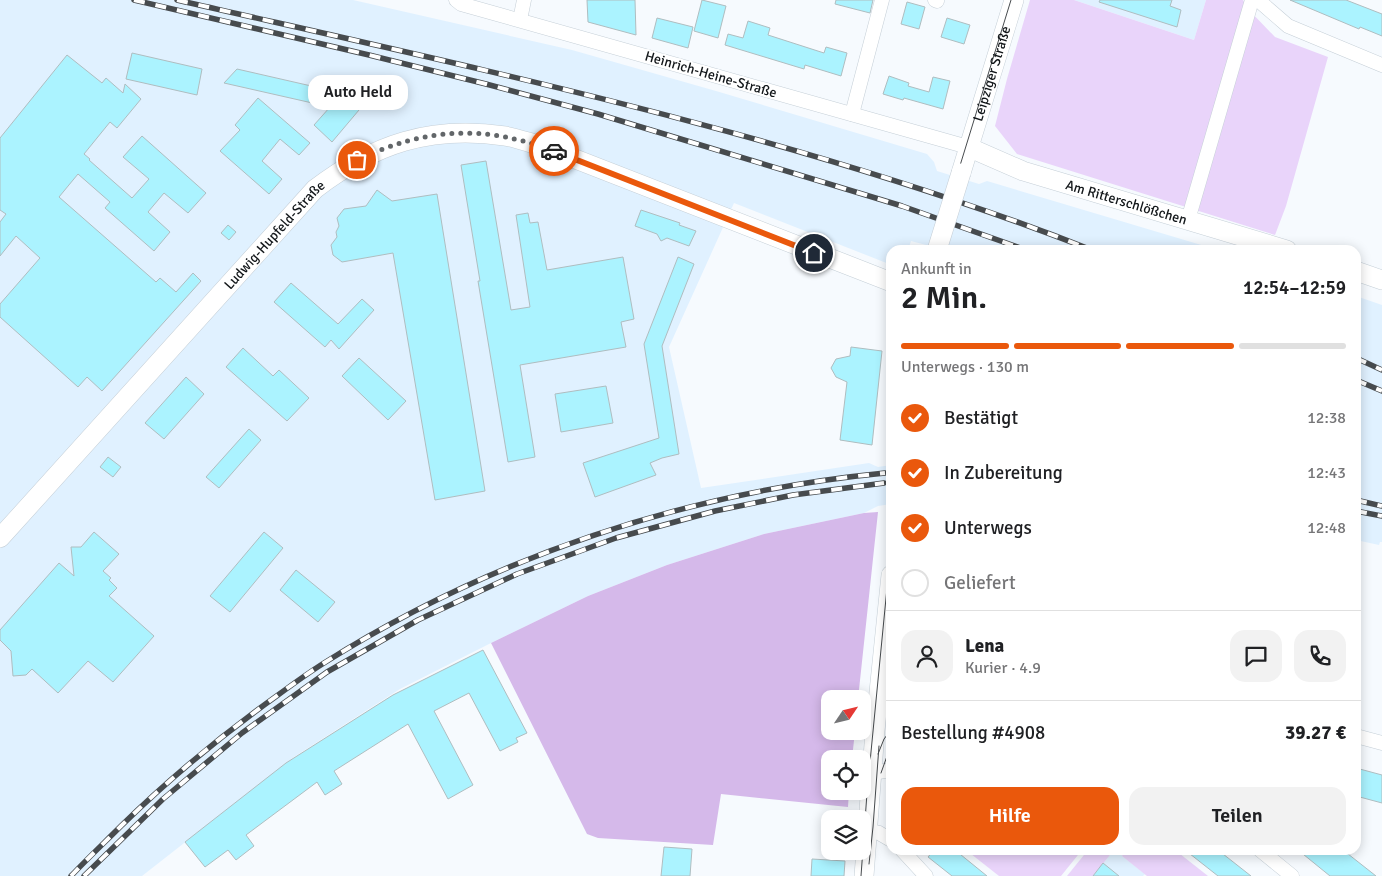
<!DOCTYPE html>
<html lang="de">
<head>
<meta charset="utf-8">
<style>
	body { margin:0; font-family:Signika,sans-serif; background:#f2f2f2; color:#202124; height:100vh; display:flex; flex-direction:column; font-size:19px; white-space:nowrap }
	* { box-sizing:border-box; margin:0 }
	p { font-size:16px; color:#757577 }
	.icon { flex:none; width:28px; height:28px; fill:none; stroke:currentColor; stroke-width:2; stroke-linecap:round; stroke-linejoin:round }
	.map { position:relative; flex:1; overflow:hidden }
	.side { position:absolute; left:886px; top:245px; width:475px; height:610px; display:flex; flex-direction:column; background:#fff; border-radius:15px; box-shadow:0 2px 12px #0003 }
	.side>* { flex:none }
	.needle { width:32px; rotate:55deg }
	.tools { position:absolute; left:821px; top:690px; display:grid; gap:10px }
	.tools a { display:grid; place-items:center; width:50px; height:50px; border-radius:10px; background:#fff; box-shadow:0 2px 12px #0003; font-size:25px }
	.pin { position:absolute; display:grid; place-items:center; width:42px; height:42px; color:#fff; margin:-21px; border:2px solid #fff; border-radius:50%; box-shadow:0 1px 5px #0007 }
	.courier { position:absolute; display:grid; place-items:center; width:50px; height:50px; margin:-25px; border:4px solid #ea580c; border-radius:50%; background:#fff; color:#222; box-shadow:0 1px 6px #0007 }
	.bubble { position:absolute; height:35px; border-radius:15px; background:#fff; box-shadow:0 2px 12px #0003; font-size:16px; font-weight:600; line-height:35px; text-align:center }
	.headline em { font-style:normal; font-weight:600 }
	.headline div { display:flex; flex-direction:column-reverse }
	.headline { display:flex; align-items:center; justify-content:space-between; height:85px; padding:0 15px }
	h1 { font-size:32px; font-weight:600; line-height:38px }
	.bar { display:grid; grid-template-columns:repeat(4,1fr); gap:8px 5px; align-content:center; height:60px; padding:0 15px }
	.bar i { height:6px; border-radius:4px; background:#e0e0e0 }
	.bar .active { background:#ea580c }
	.bar p { grid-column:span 4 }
	.line { display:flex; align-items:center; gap:12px; padding:0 15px; border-top:1px solid #e0e0e0 }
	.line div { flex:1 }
	.round { display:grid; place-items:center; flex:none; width:52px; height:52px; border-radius:15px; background:#f2f2f2 }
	ol { padding:0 15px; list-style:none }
	li { display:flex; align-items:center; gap:15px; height:55px }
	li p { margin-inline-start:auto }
	li .icon { padding:5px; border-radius:50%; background:#ea580c; color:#fff; stroke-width:4 }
	li:last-child { color:#757577 }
	li i { width:28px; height:28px; border:2px solid #e0e0e0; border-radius:50% }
	.action { display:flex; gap:10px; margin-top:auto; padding:10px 15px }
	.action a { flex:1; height:58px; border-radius:15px; background:#ea580c; color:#fff; font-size:20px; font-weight:600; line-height:58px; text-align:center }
	.action a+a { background:#f2f2f2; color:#202124 }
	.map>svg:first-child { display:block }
</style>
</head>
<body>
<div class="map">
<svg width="1382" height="876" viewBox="0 0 1382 876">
	<rect width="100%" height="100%" fill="#f6fafe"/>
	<g fill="#e0f1ff">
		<polygon points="0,0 353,0 572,50 716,91 927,154 934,162 937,171 979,184 987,181 1218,250 945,250 911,241 908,250 891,250 891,264 889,264 734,203 669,347 701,488 869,463 878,467 891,465 891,504 878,506 864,513 764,534 667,565 588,596 491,643 400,689 294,757 142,876 0,876"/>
		<polygon points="1074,0 1206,0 1194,40"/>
		<polygon points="1356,296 1382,305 1382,542 1380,542 1379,545 1356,540"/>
		<polygon points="1114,850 1126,850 1122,856 1145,874 1143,876 1093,876"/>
	</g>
	<g fill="#e9d4fa">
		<polygon points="1030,0 1074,0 1194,40 1206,0 1243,0 1248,9 1275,37 1328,57 1286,206 1275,235 1017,154 995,126 1007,79"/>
		<polygon points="966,850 1082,850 1061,876 999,876"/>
		<polygon points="1088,850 1114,850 1093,876 1067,876"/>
		<polygon points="1126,850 1175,850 1208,876 1147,876 1122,856"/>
	</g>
	<polygon fill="#d5b9ea" points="878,512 858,699 830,699 830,731 855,731 852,759 830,759 830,791 849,791 848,807 721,794 713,845 598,838 587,834 491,643 588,596 667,565 764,534 864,513"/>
	<g fill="#abf3ff" stroke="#afbdc0">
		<polygon points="587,0 635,0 636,35 588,22"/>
		<polygon points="702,0 726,6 718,38 694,31"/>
		<polygon points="836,0 873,0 870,13 835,4"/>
		<polygon points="1100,0 1172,0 1170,6 1181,10 1177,27 1099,2"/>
		<polygon points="1290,0 1346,0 1382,14 1382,36 1360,27 1359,29"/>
		<polygon points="907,2 925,7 919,29 901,24"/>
		<polygon points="657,18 693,27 688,48 652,38"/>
		<polygon points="947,18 970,25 964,44 941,37"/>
		<polygon points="748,21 770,28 768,35 824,53 826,47 847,53 841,76 805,65 804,69 725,45 728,34 743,38"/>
		<polygon points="132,53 202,69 197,95 126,79"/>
		<polygon points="67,55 102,83 106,78 123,93 125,84 141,99 117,128 110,122 84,154 90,159 89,160 132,198 149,179 123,157 142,136 206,193 188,213 164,193 148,212 170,232 154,251 105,208 110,202 78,174 59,197 156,282 160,278 176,292 193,273 201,281 102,391 87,377 78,387 0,317 0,304 40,258 16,236 0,256 0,222 6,214 0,210 0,138"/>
		<polygon points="237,69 355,96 359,110 332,142 314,125 330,107 224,83"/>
		<polygon points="889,76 909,83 908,86 929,92 933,77 950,81 943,109 904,98 903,100 883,94"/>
		<polygon points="258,98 310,143 299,155 280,139 262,161 282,179 269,194 220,151 240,130 235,125"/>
		<polygon points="486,161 511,310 530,307 516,215 528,213 530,223 538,222 547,270 623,257 634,319 621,322 626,347 520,365 535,457 508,462 478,281 480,281 461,165"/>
		<polygon points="377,190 392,201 437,194 485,491 435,500 393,253 342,262 333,255 331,245 337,237 336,232 339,226 337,218 344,209 366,206"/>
		<polygon points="641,210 680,223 679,225 696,231 689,246 667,238 661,241 657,234 635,226"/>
		<polygon points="228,225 236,232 229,240 221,233"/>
		<polygon points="678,257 694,264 662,346 679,454 662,458 650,463 656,475 595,497 583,463 659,438 644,344"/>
		<polygon points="291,283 338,324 362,299 374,310 339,349 331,340 325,347 274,302"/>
		<polygon points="851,347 882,351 872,445 840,440 847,382 836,377 831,368 836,359 850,356"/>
		<polygon points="243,348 273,376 279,370 309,398 287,421 226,367"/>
		<polygon points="359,358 406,401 388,420 342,376"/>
		<polygon points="186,377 204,394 164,439 145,423"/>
		<polygon points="606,386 613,423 561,432 555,394"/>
		<polygon points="249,429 261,440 219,488 206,477"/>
		<polygon points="108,457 121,467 113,477 100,467"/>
		<polygon points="94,532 119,554 103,571 111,578 109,580 117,588 109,596 154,636 113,682 88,661 58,693 32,669 26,675 13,676 11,651 0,640 0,630 59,563 74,576 71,547 81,547"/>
		<polygon points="264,532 283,548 230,612 210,596"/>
		<polygon points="296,570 335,602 318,622 280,590"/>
		<polygon points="483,650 527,733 516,738 518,742 500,751 469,693 434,711 473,785 448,799 408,724 334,771 342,784 325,795 317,782 246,835 254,846 236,860 228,850 205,867 185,842 286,763 393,695"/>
		<polygon points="1356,768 1382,775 1382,803 1356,796"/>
		<polygon points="664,847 692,849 690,876 661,876"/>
		<polygon points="934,850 955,850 987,876 952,876 928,857"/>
		<polygon points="1185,850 1218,850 1251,876 1218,876"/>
		<polygon points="1298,850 1343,850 1376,876 1330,876"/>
		<polygon points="812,859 845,861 844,876 811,876"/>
		<polygon points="1103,863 1119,876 1093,876"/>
	</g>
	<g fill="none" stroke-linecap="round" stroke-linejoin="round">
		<g stroke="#c5cfd7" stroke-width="15">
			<g id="street">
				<polyline points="456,0 461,4 968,147"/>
				<polyline points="935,0 937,1"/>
				<polyline points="1258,0 1288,26 1382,65"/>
				<polyline points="520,20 524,0"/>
				<polyline points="852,114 882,0"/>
				<polyline points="1188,220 1252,0"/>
				<polyline points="1356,736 1382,743"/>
				<polyline points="872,773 891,770"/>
				<polyline points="868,831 879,833 891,840"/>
				<polyline points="902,850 926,876"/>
				<polyline points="1260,850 1292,876"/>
			</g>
		</g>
		<g stroke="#c5cfd7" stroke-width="20">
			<g id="secondary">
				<path id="s1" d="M968 147 1023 171 1287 250"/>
				<path id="s2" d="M961 173 1014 0"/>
				<polyline points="1356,271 1382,280"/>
				<path id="s3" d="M0 538 315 189C374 144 430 125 505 136 517 138 530 143 542 146L891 282"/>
				<polyline points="864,876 875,731 891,575"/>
			</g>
		</g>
		<use href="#street" stroke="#fff" stroke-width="14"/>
		<use href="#secondary" stroke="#fff" stroke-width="19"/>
		<g stroke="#474b4e" stroke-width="1">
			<polyline points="934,250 1011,0"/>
			<polyline points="878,754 884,739 891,730"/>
			<polyline points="881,773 891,745"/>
			<polyline points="869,864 873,827 879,746"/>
			<polyline points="861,876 867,793 891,547"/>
		</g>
		<g stroke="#474b4e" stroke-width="5.5">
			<g id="rail">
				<polyline points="134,0 369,55 486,84 598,114 902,206 1026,250"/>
				<path d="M177 0C484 70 798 135 1092 250"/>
				<polyline points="1356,358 1382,370"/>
				<polyline points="1356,380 1382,391"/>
				<polyline points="1356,500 1382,506"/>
				<polyline points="1356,511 1382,516"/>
				<path d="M71 876C87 859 104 843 121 826 170 778 222 735 278 695 293 684 308 673 324 663 492 557 688 492 885 473"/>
				<polyline points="84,876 163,799 242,733 327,672 418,620 517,574 616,538 715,511 793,495 884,483"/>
			</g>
		</g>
		<use href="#rail" stroke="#fff" stroke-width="4" stroke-dasharray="11" stroke-linecap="butt"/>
		<g stroke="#c5cfd7" stroke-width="20" stroke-linecap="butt">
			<polyline id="secondary-bridge" points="937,250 961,173"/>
		</g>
		<use href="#secondary-bridge" stroke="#fff" stroke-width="19"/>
	</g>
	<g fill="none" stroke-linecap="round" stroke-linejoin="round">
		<path stroke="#626669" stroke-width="5" stroke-dasharray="0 9" d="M357 160C426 128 482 124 554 151"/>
		<polyline stroke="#ea580c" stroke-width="6" points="554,151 814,253"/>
	</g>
	<g text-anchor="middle" stroke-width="4" stroke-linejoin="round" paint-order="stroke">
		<g font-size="14" fill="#121619" stroke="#fff">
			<text dy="5" stroke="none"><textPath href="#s2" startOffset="104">Leipziger Straße</textPath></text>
			<text transform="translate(711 74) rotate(16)" y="5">Heinrich-Heine-Straße</text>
			<text dy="5" stroke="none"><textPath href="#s1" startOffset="168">Am Ritterschlößchen</textPath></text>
			<text dy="5" stroke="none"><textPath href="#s3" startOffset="409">Ludwig-Hupfeld-Straße</textPath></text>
		</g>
	</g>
</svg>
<div class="tools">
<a><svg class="needle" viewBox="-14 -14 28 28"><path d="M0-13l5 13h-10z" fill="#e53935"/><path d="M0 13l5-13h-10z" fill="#757577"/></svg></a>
<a><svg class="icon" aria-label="locate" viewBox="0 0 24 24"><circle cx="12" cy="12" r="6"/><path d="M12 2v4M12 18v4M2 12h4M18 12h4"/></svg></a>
<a><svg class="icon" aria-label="layers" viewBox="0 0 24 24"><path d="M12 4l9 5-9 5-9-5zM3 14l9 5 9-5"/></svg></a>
</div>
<div class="pin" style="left:357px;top:160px;background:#ea580c"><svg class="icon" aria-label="bag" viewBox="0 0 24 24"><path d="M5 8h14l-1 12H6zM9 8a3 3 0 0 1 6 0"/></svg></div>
<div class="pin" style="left:814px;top:253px;background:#1f2937"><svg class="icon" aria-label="home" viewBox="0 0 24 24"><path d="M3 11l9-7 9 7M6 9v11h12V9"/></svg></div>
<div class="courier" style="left:554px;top:151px"><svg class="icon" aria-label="car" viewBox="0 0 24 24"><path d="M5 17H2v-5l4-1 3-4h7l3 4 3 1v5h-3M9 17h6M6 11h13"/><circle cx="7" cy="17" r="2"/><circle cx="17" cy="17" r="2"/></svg></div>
<div class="bubble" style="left:308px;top:75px;width:100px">Auto Held</div>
<section class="side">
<div class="headline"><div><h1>2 Min.</h1><p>Ankunft in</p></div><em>12:54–12:59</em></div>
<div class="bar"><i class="active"></i><i class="active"></i><i class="active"></i><i></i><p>Unterwegs · 130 m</p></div>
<ol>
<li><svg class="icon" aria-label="check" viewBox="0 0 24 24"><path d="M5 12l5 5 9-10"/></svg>Bestätigt<p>12:38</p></li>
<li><svg class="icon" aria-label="check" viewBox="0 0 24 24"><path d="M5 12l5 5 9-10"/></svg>In Zubereitung<p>12:43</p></li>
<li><svg class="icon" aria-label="check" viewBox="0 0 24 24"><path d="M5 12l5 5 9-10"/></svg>Unterwegs<p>12:48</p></li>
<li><i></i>Geliefert</li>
</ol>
<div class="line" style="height:90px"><a class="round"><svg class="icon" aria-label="person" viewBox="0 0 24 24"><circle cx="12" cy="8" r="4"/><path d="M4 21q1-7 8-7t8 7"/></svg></a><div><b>Lena</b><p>Kurier · 4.9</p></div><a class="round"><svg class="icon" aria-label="chat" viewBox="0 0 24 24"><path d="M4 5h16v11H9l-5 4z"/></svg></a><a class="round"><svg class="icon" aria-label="phone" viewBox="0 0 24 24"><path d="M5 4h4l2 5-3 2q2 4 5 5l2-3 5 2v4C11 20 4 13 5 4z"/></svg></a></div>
<div class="line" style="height:65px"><div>Bestellung #4908</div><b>39.27 €</b></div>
<div class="action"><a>Hilfe</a><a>Teilen</a></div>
</section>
</div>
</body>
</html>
